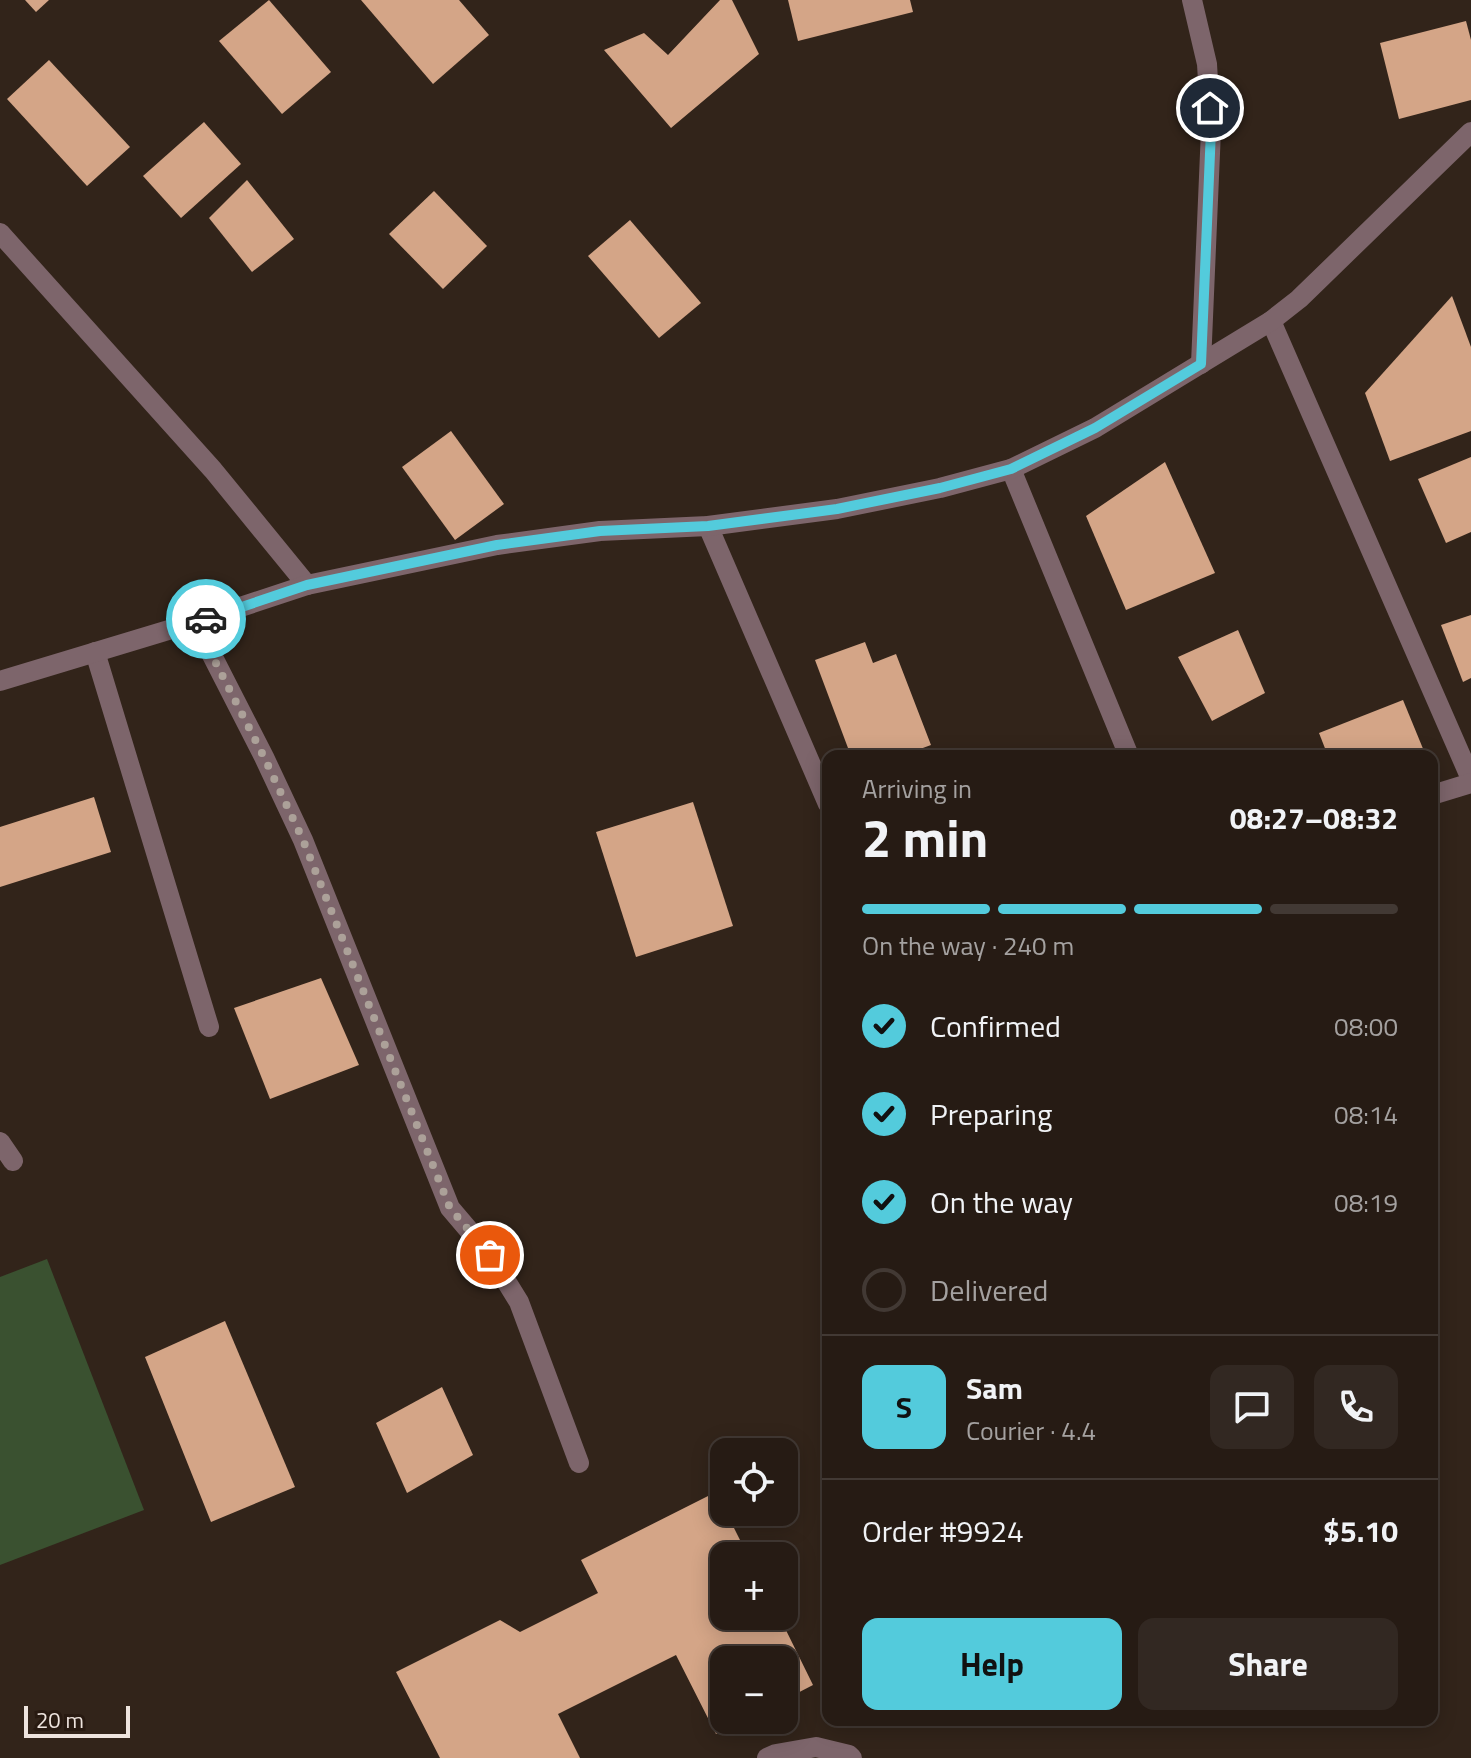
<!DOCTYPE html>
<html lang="en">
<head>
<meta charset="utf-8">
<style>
	body { margin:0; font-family:"Titillium Web",sans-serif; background:#322822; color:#f1f3f6; height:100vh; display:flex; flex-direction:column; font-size:30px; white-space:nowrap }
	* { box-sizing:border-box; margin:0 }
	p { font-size:26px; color:#a4a1a0 }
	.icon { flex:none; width:44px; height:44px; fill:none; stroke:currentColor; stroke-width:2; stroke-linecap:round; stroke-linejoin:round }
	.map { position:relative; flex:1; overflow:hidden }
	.sheet { position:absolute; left:822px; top:750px; width:616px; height:976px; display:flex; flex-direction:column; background:#261b14; border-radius:16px; box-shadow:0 4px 20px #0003,0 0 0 2px #423934 }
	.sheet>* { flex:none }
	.buttons { position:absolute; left:710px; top:1438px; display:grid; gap:16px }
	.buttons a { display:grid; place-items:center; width:88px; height:88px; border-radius:16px; background:#261b14; box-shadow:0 4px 20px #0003,0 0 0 2px #423934; font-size:40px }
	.scale { position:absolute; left:24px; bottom:20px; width:106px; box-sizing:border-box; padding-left:8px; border:4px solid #eee4de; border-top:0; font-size:22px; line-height:28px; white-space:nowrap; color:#eee4de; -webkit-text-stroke:6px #281a11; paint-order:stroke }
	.pin { position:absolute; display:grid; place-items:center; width:68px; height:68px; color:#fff; margin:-34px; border:4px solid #fff; border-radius:50%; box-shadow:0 2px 8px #0007 }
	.courier { position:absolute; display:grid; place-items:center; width:80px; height:80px; margin:-40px; border:6px solid #53cbdc; border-radius:50%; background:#fff; color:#222; box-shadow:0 2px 10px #0007 }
	.summary em { font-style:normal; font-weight:700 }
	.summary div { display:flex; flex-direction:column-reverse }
	.summary { display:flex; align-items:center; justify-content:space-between; height:136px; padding:0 40px }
	h1 { font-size:52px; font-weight:700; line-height:60px }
	.bar { display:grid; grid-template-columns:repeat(4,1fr); gap:12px 8px; align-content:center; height:96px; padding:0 40px }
	.bar i { height:10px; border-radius:6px; background:#423934 }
	.bar .active { background:#53cbdc }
	.bar p { grid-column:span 4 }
	.line { display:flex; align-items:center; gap:20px; padding:0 40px; border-top:2px solid #423934 }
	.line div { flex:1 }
	.round { display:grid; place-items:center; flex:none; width:84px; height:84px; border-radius:16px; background:#322822 }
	ol { padding:0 40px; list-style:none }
	li { display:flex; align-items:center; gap:24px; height:88px }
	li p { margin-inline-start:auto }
	li .icon { padding:8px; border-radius:50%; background:#53cbdc; color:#111; stroke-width:4 }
	li:last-child { color:#a4a1a0 }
	li i { width:44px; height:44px; border:4px solid #423934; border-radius:50% }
	.primary-button { display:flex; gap:16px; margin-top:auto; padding:16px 40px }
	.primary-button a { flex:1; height:92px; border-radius:16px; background:#53cbdc; color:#111; font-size:32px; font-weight:700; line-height:92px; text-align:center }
	.primary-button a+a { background:#322822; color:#f1f3f6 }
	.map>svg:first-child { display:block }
</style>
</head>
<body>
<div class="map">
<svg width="1471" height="1758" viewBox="0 0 1471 1758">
	<rect width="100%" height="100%" fill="#32241a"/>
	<polygon fill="#3a5130" points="47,1259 144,1510 0,1565 0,1277"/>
	<g fill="#d4a587">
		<polygon points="25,0 49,0 36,12"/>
		<polygon points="269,0 331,72 282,114 219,41"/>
		<polygon points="361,0 459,0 489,35 433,84"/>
		<polygon points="720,0 732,0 759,54 671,128 604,50 644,33 668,55"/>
		<polygon points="788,0 910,0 913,12 798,41"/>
		<polygon points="1466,21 1471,40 1471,100 1399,119 1380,43"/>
		<polygon points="49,60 130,147 87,186 7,99"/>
		<polygon points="204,122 241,164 181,218 143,176"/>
		<polygon points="247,180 294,239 252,272 209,218"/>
		<polygon points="434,191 487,246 443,289 389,234"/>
		<polygon points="630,220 701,303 659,338 588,256"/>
		<polygon points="1452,296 1471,347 1471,431 1390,461 1365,393"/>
		<polygon points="451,431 504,504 455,540 402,467"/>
		<polygon points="1471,457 1471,532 1446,543 1418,479"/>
		<polygon points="1165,462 1215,573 1126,610 1086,516"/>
		<polygon points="1471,615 1471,678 1463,682 1441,625"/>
		<polygon points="1238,630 1265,693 1212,721 1178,657"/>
		<polygon points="865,642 873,663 896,654 931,745 901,756 851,756 815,660"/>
		<polygon points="1403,700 1426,756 1328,756 1319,733"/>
		<polygon points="94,797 111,852 0,887 0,827"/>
		<polygon points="693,802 733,926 636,957 596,832"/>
		<polygon points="321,978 359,1065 270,1099 234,1008"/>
		<polygon points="225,1321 295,1487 211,1522 145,1357"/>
		<polygon points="442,1387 473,1455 407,1493 376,1423"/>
		<polygon points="716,1492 724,1512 726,1512 748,1556 724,1556 724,1616 779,1616 813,1685 784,1700 784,1660 724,1660 724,1720 743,1720 716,1734 676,1655 558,1714 580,1758 440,1758 396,1672 500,1620 520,1632 598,1593 581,1560"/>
	</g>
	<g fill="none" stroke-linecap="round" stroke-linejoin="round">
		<g stroke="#7d656b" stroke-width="20">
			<polyline points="1192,0 1207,64 1211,130 1201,364"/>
			<polyline points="0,233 213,470 307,585"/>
			<polyline points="1271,321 1471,779"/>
			<polyline points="1011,469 1129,756"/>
			<polyline points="708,526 828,804"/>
			<polyline points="195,622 264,757 303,840 450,1208 490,1255 519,1302 579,1463"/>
			<polyline points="95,652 209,1027"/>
			<polyline points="0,681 195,622 307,585 497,545 600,531 708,526 837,509 940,488 1011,469 1095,428 1271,321 1299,299 1471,132"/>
			<polyline points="1432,795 1471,783"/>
			<polyline points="0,1142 13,1161"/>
			<polyline points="767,1758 776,1754 816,1747 849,1755 852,1758"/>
		</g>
	</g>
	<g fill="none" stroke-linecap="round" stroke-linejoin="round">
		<polyline stroke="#aca199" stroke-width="8" stroke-dasharray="0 14.4" points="206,619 195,622 264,757 303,840 450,1208 490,1255"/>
		<polyline stroke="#53cbdc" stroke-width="10" points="206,619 307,585 497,545 600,531 708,526 837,509 940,488 1011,469 1095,428 1201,364 1211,130 1210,108"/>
	</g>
</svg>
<div class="buttons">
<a><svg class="icon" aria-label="locate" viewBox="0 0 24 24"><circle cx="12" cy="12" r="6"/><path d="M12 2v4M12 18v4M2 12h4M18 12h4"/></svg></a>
<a>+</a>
<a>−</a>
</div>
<div class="scale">20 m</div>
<div class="pin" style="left:490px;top:1255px;background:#ea580c"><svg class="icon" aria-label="bag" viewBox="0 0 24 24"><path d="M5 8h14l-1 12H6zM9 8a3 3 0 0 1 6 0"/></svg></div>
<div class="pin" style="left:1210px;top:108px;background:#1f2937"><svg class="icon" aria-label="home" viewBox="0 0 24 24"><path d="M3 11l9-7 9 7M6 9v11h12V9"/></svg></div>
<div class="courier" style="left:206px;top:619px"><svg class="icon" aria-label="car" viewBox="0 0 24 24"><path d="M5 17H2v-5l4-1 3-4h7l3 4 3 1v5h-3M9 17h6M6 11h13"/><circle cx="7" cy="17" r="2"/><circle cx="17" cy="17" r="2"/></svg></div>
<section class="sheet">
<div class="summary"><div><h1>2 min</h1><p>Arriving in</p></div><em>08:27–08:32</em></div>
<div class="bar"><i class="active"></i><i class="active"></i><i class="active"></i><i></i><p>On the way · 240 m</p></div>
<ol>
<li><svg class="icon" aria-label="check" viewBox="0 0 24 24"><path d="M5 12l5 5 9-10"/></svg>Confirmed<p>08:00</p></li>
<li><svg class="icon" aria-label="check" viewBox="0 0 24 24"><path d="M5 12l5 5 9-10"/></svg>Preparing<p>08:14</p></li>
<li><svg class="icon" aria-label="check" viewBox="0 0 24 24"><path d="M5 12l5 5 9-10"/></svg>On the way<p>08:19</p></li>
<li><i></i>Delivered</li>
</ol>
<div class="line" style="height:144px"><b class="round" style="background:#53cbdc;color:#111">S</b><div><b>Sam</b><p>Courier · 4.4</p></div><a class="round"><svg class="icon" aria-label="chat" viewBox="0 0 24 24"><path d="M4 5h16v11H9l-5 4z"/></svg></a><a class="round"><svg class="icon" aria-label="phone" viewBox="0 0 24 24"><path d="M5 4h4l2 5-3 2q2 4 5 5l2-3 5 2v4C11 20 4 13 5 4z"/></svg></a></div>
<div class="line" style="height:104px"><div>Order #9924</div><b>$5.10</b></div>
<div class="primary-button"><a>Help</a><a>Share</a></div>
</section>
</div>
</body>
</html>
